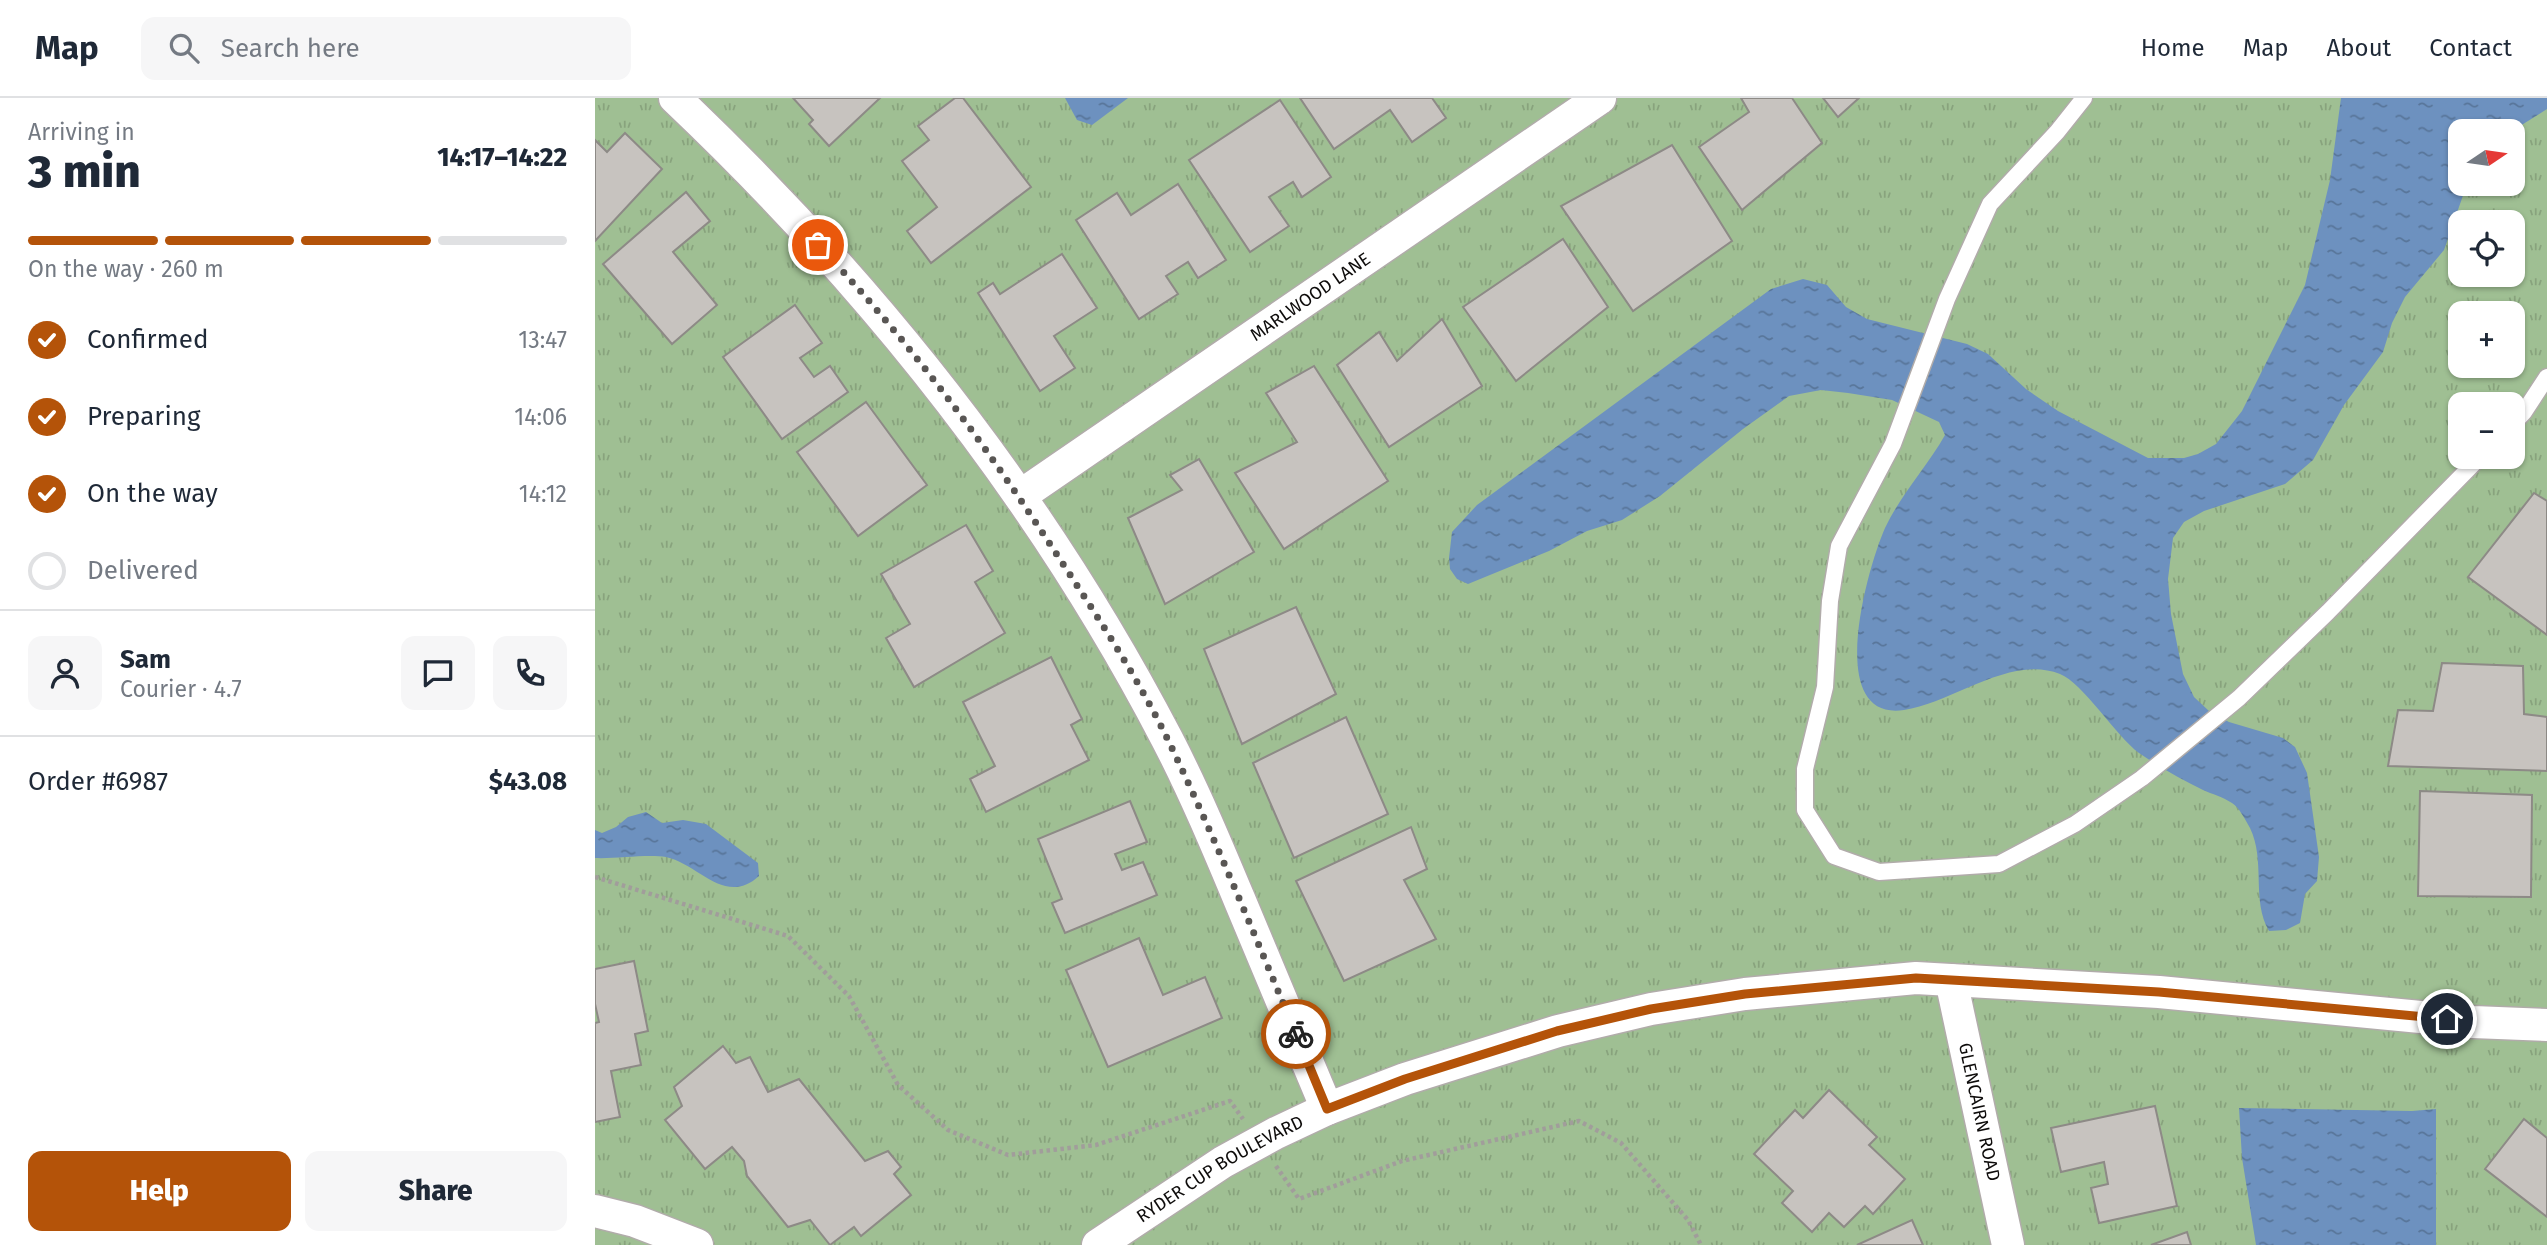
<!DOCTYPE html>
<html lang="en">
<head>
<meta charset="utf-8">
<style>
	body { margin:0; font-family:"Fira Sans",sans-serif; background:#f6f6f7; color:#1f2937; height:100vh; display:flex; flex-direction:column; font-size:26px; white-space:nowrap }
	* { box-sizing:border-box; margin:0 }
	p { font-size:23px; color:#747a83 }
	.icon { flex:none; width:38px; height:38px; fill:none; stroke:currentColor; stroke-width:2; stroke-linecap:round; stroke-linejoin:round }
	.map { position:relative; flex:1; overflow:hidden }
	.sheet { display:flex; flex-direction:column; background:#fff; width:595px }
	.sheet>* { flex:none }
	.needle { width:46px; rotate:77deg }
	.buttons { position:absolute; left:1853px; top:21px; display:grid; gap:14px }
	.buttons a { display:grid; place-items:center; width:77px; height:77px; border-radius:14px; background:#fff; box-shadow:0 2px 5px #0004; font-size:35px }
	.pin { position:absolute; display:grid; place-items:center; width:60px; height:60px; color:#fff; margin:-30px; border:4px solid #fff; border-radius:50%; box-shadow:0 2px 7px #0007 }
	.courier { position:absolute; display:grid; place-items:center; width:70px; height:70px; margin:-35px; border:5px solid #b45309; border-radius:50%; background:#fff; color:#222; box-shadow:0 2px 9px #0007 }
	.summary em { font-style:normal; font-weight:800 }
	.summary div { display:flex; flex-direction:column-reverse }
	.summary { display:flex; align-items:center; justify-content:space-between; height:119px; padding:0 28px }
	h1 { font-size:46px; font-weight:800; line-height:52px }
	.bar { display:grid; grid-template-columns:repeat(4,1fr); gap:10px 7px; align-content:center; height:84px; padding:0 28px }
	.bar i { height:9px; border-radius:5px; background:#e0e1e3 }
	.bar .current { background:#b45309 }
	.bar p { grid-column:span 4 }
	.line { display:flex; align-items:center; gap:18px; padding:0 28px; border-top:2px solid #e0e1e3 }
	.line div { flex:1 }
	.round { display:grid; place-items:center; flex:none; width:74px; height:74px; border-radius:14px; background:#f6f6f7 }
	ol { padding:0 28px; list-style:none }
	li { display:flex; align-items:center; gap:21px; height:77px }
	li p { margin-inline-start:auto }
	li .icon { padding:7px; border-radius:50%; background:#b45309; color:#fff; stroke-width:4 }
	li:last-child { color:#747a83 }
	li i { width:38px; height:38px; border:4px solid #e0e1e3; border-radius:50% }
	.action { display:flex; gap:14px; margin-top:auto; padding:14px 28px }
	.action a { flex:1; height:80px; border-radius:14px; background:#b45309; color:#fff; font-size:28px; font-weight:800; line-height:80px; text-align:center }
	.action a+a { background:#f6f6f7; color:#1f2937 }
	header { display:flex; align-items:center; gap:42px; box-sizing:border-box; height:98px; padding:0 35px; background:#fff; border-bottom:2px solid #e0e1e3 }
	header strong { font-size:33px }
	nav { display:flex; gap:38px; margin-inline-start:auto; font-size:24px }
	.search { width:490px; height:63px; background:#f6f6f7; display:flex; align-items:center; gap:18px; box-sizing:border-box; padding:0 24px; border-radius:14px; color:#747a83; font-size:26px }
	main { display:flex; flex:1; min-height:0 }
	.map>svg:first-child { display:block }
</style>
</head>
<body>
<header>
<strong>Map</strong>
<div class="search"><svg class="icon" aria-label="search" viewBox="0 0 24 24"><circle cx="10" cy="10" r="6"/><path d="M15 15l6 6"/></svg>Search here</div>
<nav><a>Home</a><a>Map</a><a>About</a><a>Contact</a></nav>
</header>
<main>
<section class="sheet">
<div class="summary"><div><h1>3 min</h1><p>Arriving in</p></div><em>14:17–14:22</em></div>
<div class="bar"><i class="current"></i><i class="current"></i><i class="current"></i><i></i><p>On the way · 260 m</p></div>
<ol>
<li><svg class="icon" aria-label="check" viewBox="0 0 24 24"><path d="M5 12l5 5 9-10"/></svg>Confirmed<p>13:47</p></li>
<li><svg class="icon" aria-label="check" viewBox="0 0 24 24"><path d="M5 12l5 5 9-10"/></svg>Preparing<p>14:06</p></li>
<li><svg class="icon" aria-label="check" viewBox="0 0 24 24"><path d="M5 12l5 5 9-10"/></svg>On the way<p>14:12</p></li>
<li><i></i>Delivered</li>
</ol>
<div class="line" style="height:126px"><a class="round"><svg class="icon" aria-label="person" viewBox="0 0 24 24"><circle cx="12" cy="8" r="4"/><path d="M4 21q1-7 8-7t8 7"/></svg></a><div><b>Sam</b><p>Courier · 4.7</p></div><a class="round"><svg class="icon" aria-label="chat" viewBox="0 0 24 24"><path d="M4 5h16v11H9l-5 4z"/></svg></a><a class="round"><svg class="icon" aria-label="phone" viewBox="0 0 24 24"><path d="M5 4h4l2 5-3 2q2 4 5 5l2-3 5 2v4C11 20 4 13 5 4z"/></svg></a></div>
<div class="line" style="height:91px"><div>Order #6987</div><b>$43.08</b></div>
<div class="action"><a>Help</a><a>Share</a></div>
</section>
<div class="map">
<svg width="1952" height="1147" viewBox="0 0 1952 1147">
	<defs>
		<pattern id="grass-tufts" width="24" height="20" patternUnits="userSpaceOnUse" patternTransform="scale(1.75)"><rect width="24" height="20" fill="#9fbf93"/><path d="M3 7l-1-3M5 7V3M7 7l1-3M15 17l-1-3M17 17v-4M19 17l1-3" fill="none" stroke="#88a37d"/></pattern>
		<pattern id="water-ripples" width="26" height="14" patternUnits="userSpaceOnUse" patternTransform="scale(1.75)"><rect width="26" height="14" fill="#6d91bf"/><path d="M2 4q2-2 4 0t4 0M15 11q2-2 4 0t4 0" fill="none" stroke="#587599"/></pattern>
	</defs>
	<rect width="100%" height="100%" fill="#e5e0de"/>
	<path fill="url(#grass-tufts)" fill-rule="evenodd" d="M0 0H1952V1147H0ZM1866 33H1918V86H1866ZM1866 124H1918V177H1866ZM1866 215H1918V268H1866ZM1866 306H1918V359H1866Z"/>
	<g fill="url(#water-ripples)">
		<polygon points="470,0 533,0 497,27 482,22"/>
		<path d="M1746 0H1952V11L1917 33H1866V86H1872L1849 152 1810 199 1797 225 1788 254 1749 307 1718 362 1690 386 1609 413 1589 424 1578 440 1573 481 1576 516 1588 576 1599 599 1614 613 1634 624 1688 640 1700 649 1712 675 1724 759 1722 783 1710 796 1705 825 1691 832 1674 833C1656 802 1671 763 1655 730 1651 723 1644 709 1637 705 1628 699 1617 696 1608 692 1586 681 1564 669 1544 655 1521 638 1488 585 1465 576 1415 556 1358 605 1309 612 1228 624 1273 468 1290 430 1306 396 1332 369 1350 337L1344 324 1297 302 1253 295 1226 292 1194 298 1148 331 1065 398 1027 422 992 433 954 453 873 486 862 481 855 471 854 460 857 434 882 407 1176 191 1208 181 1232 187 1251 209 1272 221 1372 246 1393 256 1431 291 1463 313 1553 360H1589L1603 356 1621 346 1647 313 1710 187 1735 82Z"/>
		<path d="M51 714 67 725 88 722 111 726 163 765 164 778C130 809 104 766 71 759 52 756 20 761 0 760V732L7 735 21 729 33 719Z"/>
		<polygon points="1644,1010 1817,1013 1841,1011 1841,1147 1661,1147 1647,1060"/>
	</g>
	<g fill="#c7c3bf" stroke="#8d8a86" stroke-width="2">
		<polygon points="198,0 285,0 234,48 214,26 218,22"/>
		<polygon points="360,0 368,0 436,89 336,165 312,133 342,109 307,63 334,42 323,28"/>
		<polygon points="705,0 837,0 851,20 817,44 795,12 739,51"/>
		<polygon points="1146,0 1197,0 1227,45 1147,112 1104,49 1154,14"/>
		<polygon points="1228,0 1264,0 1243,19"/>
		<polygon points="685,2 736,79 707,99 698,84 674,99 694,128 655,154 594,62"/>
		<polygon points="30,35 67,71 0,143 0,42 12,54"/>
		<polygon points="1077,47 1137,143 1038,213 966,108"/>
		<polygon points="583,86 631,162 603,180 593,164 571,178 583,196 544,221 481,122 522,95 536,117"/>
		<polygon points="91,94 115,123 78,154 122,207 77,246 8,166"/>
		<polygon points="968,141 1013,209 921,283 868,209"/>
		<polygon points="467,156 502,210 459,238 480,270 445,293 383,195 398,185 405,196"/>
		<polygon points="200,207 227,245 205,260 219,279 235,268 253,294 187,341 128,259"/>
		<polygon points="847,221 887,288 794,349 742,267 784,234 802,263"/>
		<polygon points="719,268 793,383 689,451 640,375 702,344 671,295"/>
		<polygon points="271,304 332,387 263,438 202,354"/>
		<polygon points="604,361 659,454 570,506 533,420 587,392 575,377"/>
		<polygon points="1939,395 1952,403 1952,537 1873,479"/>
		<polygon points="371,427 398,473 380,484 410,535 319,589 291,540 315,526 286,476"/>
		<polygon points="701,509 741,596 647,646 609,551"/>
		<polygon points="456,559 487,621 476,627 494,662 391,714 375,681 400,668 368,604"/>
		<polygon points="1847,565 1928,568 1929,616 1952,619 1952,673 1793,668 1803,612 1838,613"/>
		<polygon points="751,619 793,716 699,760 658,665"/>
		<polygon points="1825,693 1937,697 1936,799 1823,798"/>
		<polygon points="535,703 552,744 520,756 527,772 548,764 562,797 470,835 457,805 467,801 443,741"/>
		<polygon points="816,729 832,771 809,782 841,841 749,883 701,783"/>
		<polygon points="544,840 568,897 610,879 627,920 513,969 471,872"/>
		<polygon points="39,863 53,933 40,936 46,967 16,973 25,1019 0,1024 0,925 4,924 0,906 0,871"/>
		<polygon points="128,948 141,965 155,959 173,994 204,981 270,1063 293,1053 306,1069 299,1076 316,1097 266,1138 259,1129 235,1147 215,1122 193,1129 152,1078 149,1063 137,1049 110,1071 70,1022 87,1008 79,989"/>
		<polygon points="1234,992 1282,1039 1274,1047 1310,1081 1278,1116 1270,1108 1249,1129 1234,1115 1217,1134 1187,1105 1198,1093 1159,1056 1200,1012 1208,1020"/>
		<polygon points="1560,1008 1582,1108 1504,1125 1496,1090 1513,1086 1509,1064 1466,1074 1456,1030"/>
		<polygon points="1929,1021 1952,1040 1952,1119 1890,1071"/>
		<polygon points="1317,1122 1328,1147 1262,1147"/>
		<polygon points="1592,1134 1596,1147 1556,1147"/>
	</g>
	<g fill="none" stroke-linecap="round" stroke-linejoin="round">
		<g stroke="#b1acaa" stroke-width="19">
			<g id="service">
				<polyline points="1489,0 1462,34 1395,106 1352,201 1298,346 1244,448 1235,503 1230,589 1210,671 1210,712 1239,758 1284,774 1404,766 1480,726 1547,680 1644,600 1733,514 1885,359"/>
				<polyline points="1918,326 1929,314 1952,279"/>
			</g>
		</g>
		<g stroke="#b1acaa" stroke-width="35">
			<g id="minor">
				<path d="M80 0C276 186 447 401 572 641 599 693 622 748 645 803 674 872 703 941 732 1011"/>
				<path id="s1" d="M425 398 1005 0"/>
				<path id="s2" d="M1356 882 1413 1147"/>
				<polyline points="0,1113 40,1123 102,1147"/>
				<path id="s3" d="M503 1147 628 1064 681 1035 732 1011 810 981 963 933 1056 911 1150 896 1321 880 1564 894 1878 924 1952 927"/>
			</g>
		</g>
		<g stroke="#a19d9b" stroke-width="4.5" stroke-dasharray="3.5 3.5" stroke-linecap="butt">
			<polyline points="0,779 193,838 254,898 303,987 353,1032 413,1057 501,1047 635,1003 648,1021"/>
			<polyline points="681,1068 704,1101 807,1063 984,1023 1026,1045 1093,1122 1106,1147"/>
		</g>
		<use href="#service" stroke="#fff" stroke-width="16"/>
		<use href="#minor" stroke="#fff" stroke-width="32"/>
	</g>
	<g fill="none" stroke-linecap="round" stroke-linejoin="round">
		<path stroke="#595654" stroke-width="7" stroke-dasharray="0 12.6" d="M223 147C316 244 395 353 468 466 506 524 544 582 574 644 620 740 660 838 701 936"/>
		<polyline stroke="#b45309" stroke-width="9" points="701,936 732,1011 810,981 962,933 1056,911 1150,896 1321,880 1564,894 1852,921"/>
	</g>
	<g text-anchor="middle" stroke-width="7" stroke-linejoin="round" paint-order="stroke">
		<g font-size="18" fill="#0d0b0a" stroke="#fff">
			<text dy="6" stroke="none"><textPath href="#s1" startOffset="352">MARLWOOD LANE</textPath></text>
			<text dy="6" stroke="none"><textPath href="#s2" startOffset="135">GLENCAIRN ROAD</textPath></text>
			<text dy="6" stroke="none"><textPath href="#s3" startOffset="144">RYDER CUP BOULEVARD</textPath></text>
		</g>
	</g>
</svg>
<div class="buttons">
<a><svg class="needle" viewBox="-14 -14 28 28"><path d="M0-13l5 13h-10z" fill="#e53935"/><path d="M0 13l5-13h-10z" fill="#747a83"/></svg></a>
<a><svg class="icon" aria-label="locate" viewBox="0 0 24 24"><circle cx="12" cy="12" r="6"/><path d="M12 2v4M12 18v4M2 12h4M18 12h4"/></svg></a>
<a>+</a>
<a>−</a>
</div>
<div class="pin" style="left:223px;top:147px;background:#ea580c"><svg class="icon" aria-label="bag" viewBox="0 0 24 24"><path d="M5 8h14l-1 12H6zM9 8a3 3 0 0 1 6 0"/></svg></div>
<div class="pin" style="left:1852px;top:921px;background:#1f2937"><svg class="icon" aria-label="home" viewBox="0 0 24 24"><path d="M3 11l9-7 9 7M6 9v11h12V9"/></svg></div>
<div class="courier" style="left:701px;top:936px"><svg class="icon" aria-label="bike" viewBox="0 0 24 24"><circle cx="6" cy="16" r="4"/><circle cx="18" cy="16" r="4"/><path d="M6 16l4-8h5l3 8M10 8l3 8H6M13 5h3"/></svg></div>
</div>
</main>
</body>
</html>
